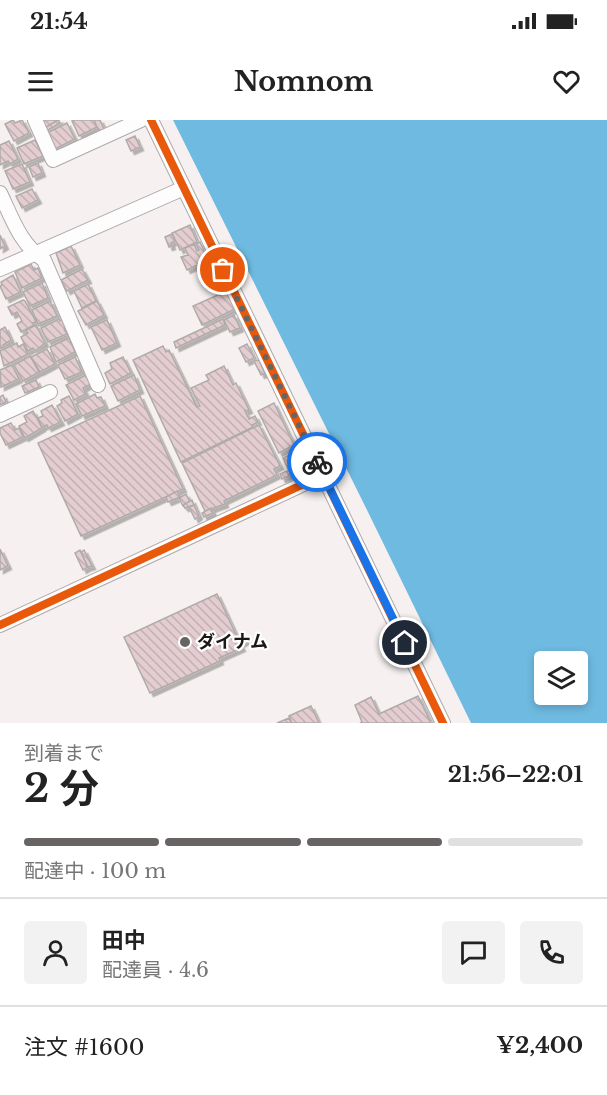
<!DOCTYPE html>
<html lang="ja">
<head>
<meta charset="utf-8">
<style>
	body { margin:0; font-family:"Libre Baskerville","Noto Sans JP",serif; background:#f2f2f2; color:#222; height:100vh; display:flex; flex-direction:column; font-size:22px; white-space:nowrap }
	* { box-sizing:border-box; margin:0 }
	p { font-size:20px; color:#767676 }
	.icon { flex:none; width:33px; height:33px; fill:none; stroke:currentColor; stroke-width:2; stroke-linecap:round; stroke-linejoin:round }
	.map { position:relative; height:603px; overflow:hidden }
	.sheet { display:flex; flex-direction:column; background:#fff; flex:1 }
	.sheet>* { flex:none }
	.fabs { position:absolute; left:534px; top:531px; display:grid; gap:12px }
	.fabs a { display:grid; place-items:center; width:54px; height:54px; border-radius:6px; background:#fff; box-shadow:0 3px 9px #0003; font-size:30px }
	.pin { position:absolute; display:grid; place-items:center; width:51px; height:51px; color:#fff; margin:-26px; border:3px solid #fff; border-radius:50%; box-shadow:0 2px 6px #0007 }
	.courier { position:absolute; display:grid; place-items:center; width:60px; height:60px; margin:-30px; border:4px solid #1a73e8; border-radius:50%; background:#fff; color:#222; box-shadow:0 2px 8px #0007 }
	.summary em { font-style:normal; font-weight:700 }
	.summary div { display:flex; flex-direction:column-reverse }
	.summary { display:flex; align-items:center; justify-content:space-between; height:102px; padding:0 24px }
	h1 { font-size:39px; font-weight:700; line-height:45px }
	.bar { display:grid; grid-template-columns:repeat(4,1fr); gap:9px 6px; align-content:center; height:72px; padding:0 24px }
	.bar i { height:8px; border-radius:4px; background:#e0e0e0 }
	.bar .on { background:#686464 }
	.bar p { grid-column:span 4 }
	.line { display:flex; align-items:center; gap:15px; padding:0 24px; border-top:2px solid #e0e0e0 }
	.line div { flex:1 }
	.round { display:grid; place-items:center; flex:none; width:63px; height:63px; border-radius:6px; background:#f2f2f2 }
	.status { display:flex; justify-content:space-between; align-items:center; height:42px; padding:0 30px; background:#fff; direction:ltr }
	.status svg { height:16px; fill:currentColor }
	header { display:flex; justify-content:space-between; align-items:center; height:78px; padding:0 24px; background:#fff; font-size:27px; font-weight:700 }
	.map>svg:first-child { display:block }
</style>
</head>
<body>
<div class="status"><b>21:54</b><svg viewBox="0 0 49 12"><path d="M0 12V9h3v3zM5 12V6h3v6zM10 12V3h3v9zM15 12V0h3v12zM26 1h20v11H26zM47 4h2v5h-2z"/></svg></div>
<header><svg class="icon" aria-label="menu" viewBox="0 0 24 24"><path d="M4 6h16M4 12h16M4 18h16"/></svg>Nomnom<svg class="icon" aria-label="heart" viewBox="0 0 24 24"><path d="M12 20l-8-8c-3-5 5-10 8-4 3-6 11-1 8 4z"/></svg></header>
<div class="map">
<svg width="607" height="603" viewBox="0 0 607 603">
	<defs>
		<pattern id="building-back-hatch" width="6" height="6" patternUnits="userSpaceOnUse" patternTransform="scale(1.5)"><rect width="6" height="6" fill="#e4cdd0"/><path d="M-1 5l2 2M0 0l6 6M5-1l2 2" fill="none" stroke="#c3afb2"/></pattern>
		<filter id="shadow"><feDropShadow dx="3.5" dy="3.5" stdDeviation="0" flood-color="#0004"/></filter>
	</defs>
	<rect width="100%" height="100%" fill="#f6f0f0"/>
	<path fill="#6fbae1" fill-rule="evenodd" d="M173 0H607V603H471L367 390ZM544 542H578V574H544Z"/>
	<g fill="url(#building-back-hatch)" stroke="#b0abab" stroke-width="1.5" filter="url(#shadow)">
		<polygon points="13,0 15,3 22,0 29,13 14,21 5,4"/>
		<polygon points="41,0 59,0 45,8"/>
		<polygon points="58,0 60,3 45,12 43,9"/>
		<polygon points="75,0 94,0 97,7 79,16 72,1"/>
		<polygon points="94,0 100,0 105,11 100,14"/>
		<polygon points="67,3 75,19 53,30 45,14"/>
		<polygon points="135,16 140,27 131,31 126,20"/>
		<polygon points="35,20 43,36 24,44 17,28"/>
		<polygon points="9,21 18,39 10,44 8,41 0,45 0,25"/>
		<polygon points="38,43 42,53 33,57 29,47"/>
		<polygon points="22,44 30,62 13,69 5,51"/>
		<polygon points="32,69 38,80 22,88 16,76"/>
		<polygon points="190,105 197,122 180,130 172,113"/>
		<polygon points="172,114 175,121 171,123 172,126 169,127 165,117"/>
		<polygon points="0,115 5,126 0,129"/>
		<polygon points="200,122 208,140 187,150 181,137 188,135 185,128 194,124 197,131 199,130 196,124"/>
		<polygon points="71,126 80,145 63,153 56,133"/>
		<polygon points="31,144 34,150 38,148 42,158 22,168 15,152"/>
		<polygon points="82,149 88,160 67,171 61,160"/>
		<polygon points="13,155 21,172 6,179 0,166 2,165 1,162"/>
		<polygon points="222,160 235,189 202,205 193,186 220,174 215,163"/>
		<polygon points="42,163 48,178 30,186 23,172"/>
		<polygon points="88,164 96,181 82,188 74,171"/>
		<polygon points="23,180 25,181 36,202 33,203 34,205 21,212 17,204 22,201 17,192 12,195 8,187"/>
		<polygon points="50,181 57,196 38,204 32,190"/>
		<polygon points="97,181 104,195 86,205 78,191"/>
		<polygon points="234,195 240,208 230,212 224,200"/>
		<polygon points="59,199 60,201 63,199 68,208 64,209 67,214 48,222 41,208"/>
		<polygon points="223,199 225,205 176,228 174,222"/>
		<polygon points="107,200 117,223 102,230 91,207"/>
		<polygon points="36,205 45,223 35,231 33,228 28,231 21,217 28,213 26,210"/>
		<polygon points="5,207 11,220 3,225 4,227 0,229 0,210"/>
		<polygon points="69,218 75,232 56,242 50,227"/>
		<polygon points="17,223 18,227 23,224 28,234 4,246 0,231"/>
		<polygon points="247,224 254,238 246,242 239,228"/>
		<polygon points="163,226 166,232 169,230 197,287 200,286 191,268 209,260 206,255 224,246 233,265 236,263 249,290 245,291 249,299 255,296 258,302 252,305 253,307 181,342 133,240"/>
		<polygon points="47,229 55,244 40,252 31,237"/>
		<polygon points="30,236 39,252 23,261 14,245"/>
		<polygon points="75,237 82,252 65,259 58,245"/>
		<polygon points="123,237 131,253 110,264 105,253 112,249 110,243"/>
		<polygon points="259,240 265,254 261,255 254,241"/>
		<polygon points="12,245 19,259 1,267 0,250"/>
		<polygon points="88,254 93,263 83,268 86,274 74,280 66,265"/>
		<polygon points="134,255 140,270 118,281 111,266"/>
		<polygon points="36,260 39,267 25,273 22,266"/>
		<polygon points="95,274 97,278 101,277 105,286 82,296 76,284"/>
		<polygon points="3,275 6,282 0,285 0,277"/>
		<polygon points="69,276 78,294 65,301 57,286 62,283 61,280"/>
		<polygon points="140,276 183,369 81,416 38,323"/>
		<polygon points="274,283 294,325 279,333 258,291"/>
		<polygon points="52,285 61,302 48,308 47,305 42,307 38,298 43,296 41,291"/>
		<polygon points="33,291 42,308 25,318 19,306 27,302 24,296"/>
		<polygon points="11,303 15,310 19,308 23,317 6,325 0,313 0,308"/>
		<polygon points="259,305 280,346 274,349 277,355 224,381 225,384 205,391 182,343"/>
		<polygon points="298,331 304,343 289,351 283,338"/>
		<polygon points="287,351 289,356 282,359 280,354"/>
		<polygon points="177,371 180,377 168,382 166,377"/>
		<polygon points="186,374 190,382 183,386 179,378"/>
		<polygon points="192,380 194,385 185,388 183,385"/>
		<polygon points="194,385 199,396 195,399 189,387"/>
		<polygon points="211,388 213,393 204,397 202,393"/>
		<polygon points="0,429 8,446 0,450"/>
		<polygon points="80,430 88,447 83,450 75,433"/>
		<polygon points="84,430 92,446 88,447 81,432"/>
		<polygon points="217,474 237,517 243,514 246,521 240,524 242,528 219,538 220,541 150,573 124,517"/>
		<polygon points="418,576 431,603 360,603 362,602 355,585 371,577 379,594"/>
		<polygon points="311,586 319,603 292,603 289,596"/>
		<polygon points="289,598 291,603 277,603"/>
	</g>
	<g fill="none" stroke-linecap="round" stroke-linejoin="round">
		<g stroke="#aeaaaa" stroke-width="16">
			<g id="minor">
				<polyline points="35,0 53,40 141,0"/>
				<polyline points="151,0 443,603"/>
				<path d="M0 73C12 98 20 124 44 140L98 265"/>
				<polyline points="0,149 184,68"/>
				<polyline points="0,295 50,272"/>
				<polyline points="0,505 323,355"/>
			</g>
		</g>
		<use href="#minor" stroke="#fefdfd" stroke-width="14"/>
		<g stroke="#fff" stroke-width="11">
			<g id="cycleway">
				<polyline points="151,0 443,603"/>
				<polyline points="0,505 323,355"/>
			</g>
		</g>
		<use href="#cycleway" stroke="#e8590c" stroke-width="8"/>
	</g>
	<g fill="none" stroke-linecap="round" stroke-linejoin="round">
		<polyline stroke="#686464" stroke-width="6" stroke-dasharray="0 10.8" points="223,150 317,342"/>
		<polyline stroke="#1a73e8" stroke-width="8" points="317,342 405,523"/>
	</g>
	<circle fill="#686464" stroke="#fff" stroke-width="2" cx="185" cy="522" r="6"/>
	<g text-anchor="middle" stroke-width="4.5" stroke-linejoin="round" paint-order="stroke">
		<g font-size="18" font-weight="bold" fill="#1c1818" stroke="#fff" text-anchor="start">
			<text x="197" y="528">ダイナム</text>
		</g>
	</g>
</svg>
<div class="fabs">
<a><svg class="icon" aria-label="layers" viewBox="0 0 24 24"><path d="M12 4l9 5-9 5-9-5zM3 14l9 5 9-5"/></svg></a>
</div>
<div class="pin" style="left:223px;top:150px;background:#ea580c"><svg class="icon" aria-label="bag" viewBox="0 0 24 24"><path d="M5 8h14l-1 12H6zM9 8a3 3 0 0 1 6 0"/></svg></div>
<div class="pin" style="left:405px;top:523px;background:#1f2937"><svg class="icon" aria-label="home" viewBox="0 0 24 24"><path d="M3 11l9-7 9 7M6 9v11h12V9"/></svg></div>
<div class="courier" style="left:317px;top:342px"><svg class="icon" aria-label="bike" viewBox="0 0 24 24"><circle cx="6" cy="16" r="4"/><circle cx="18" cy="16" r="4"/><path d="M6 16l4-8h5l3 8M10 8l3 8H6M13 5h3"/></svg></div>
</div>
<section class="sheet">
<div class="summary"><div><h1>2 分</h1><p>到着まで</p></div><em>21:56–22:01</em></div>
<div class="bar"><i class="on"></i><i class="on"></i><i class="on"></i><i></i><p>配達中 · 100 m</p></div>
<div class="line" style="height:108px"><a class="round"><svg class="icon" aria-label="person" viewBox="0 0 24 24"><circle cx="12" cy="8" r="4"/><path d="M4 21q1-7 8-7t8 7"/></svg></a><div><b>田中</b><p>配達員 · 4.6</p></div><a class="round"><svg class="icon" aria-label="chat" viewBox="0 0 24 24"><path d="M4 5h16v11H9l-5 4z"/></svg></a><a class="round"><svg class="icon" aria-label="phone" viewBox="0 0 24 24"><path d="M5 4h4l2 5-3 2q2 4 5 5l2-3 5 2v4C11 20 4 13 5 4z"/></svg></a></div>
<div class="line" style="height:78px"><div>注文 #1600</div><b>¥2,400</b></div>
</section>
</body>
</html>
